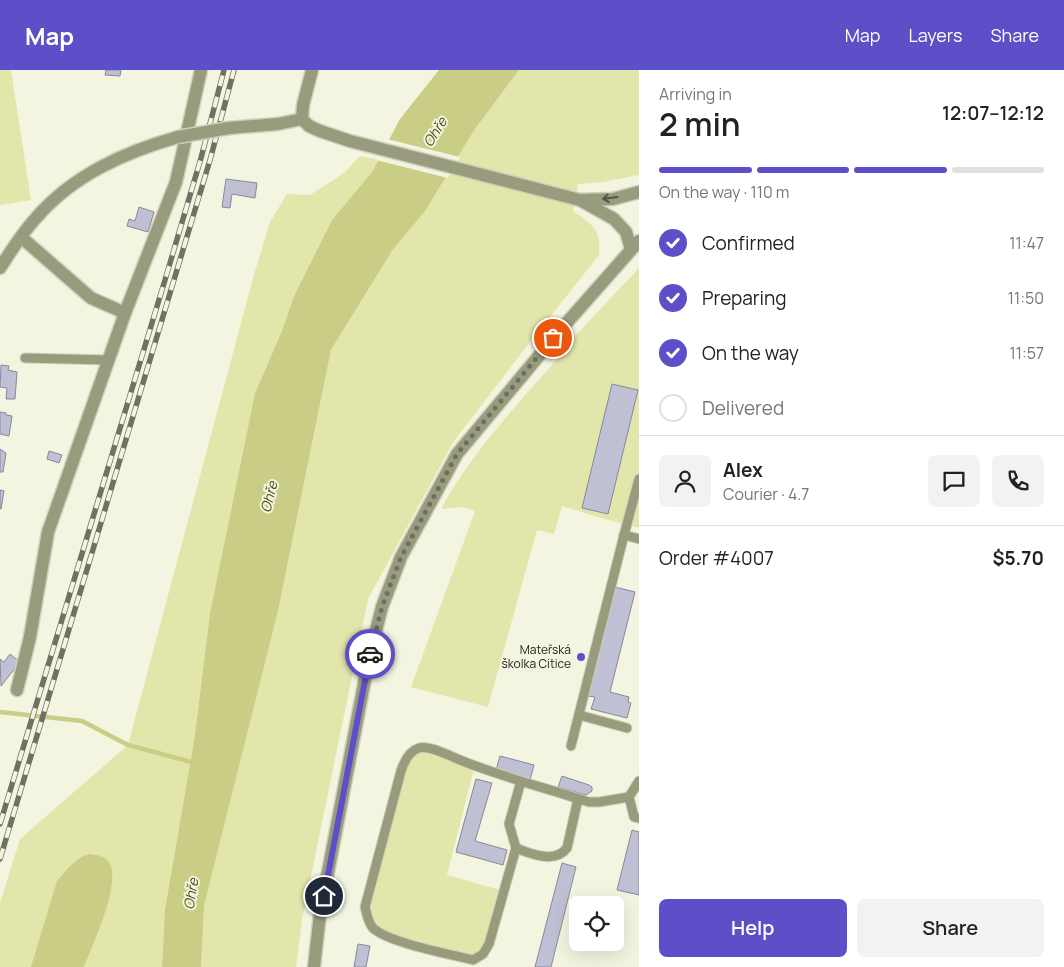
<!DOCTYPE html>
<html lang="en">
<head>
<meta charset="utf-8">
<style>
	body { margin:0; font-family:Manrope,sans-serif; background:#f2f2f2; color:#222; height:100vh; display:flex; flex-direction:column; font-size:19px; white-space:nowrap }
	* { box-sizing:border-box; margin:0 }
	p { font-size:16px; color:#767676 }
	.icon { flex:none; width:28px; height:28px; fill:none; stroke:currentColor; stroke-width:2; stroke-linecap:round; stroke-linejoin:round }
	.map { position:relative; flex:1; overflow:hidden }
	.side { display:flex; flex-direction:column; background:#fff; width:425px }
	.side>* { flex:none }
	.buttons { position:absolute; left:569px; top:826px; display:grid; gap:10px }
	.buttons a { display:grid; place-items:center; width:55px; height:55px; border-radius:8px; background:#fff; box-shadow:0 5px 20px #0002; font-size:25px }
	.pin { position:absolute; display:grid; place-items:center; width:42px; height:42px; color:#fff; margin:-21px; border:2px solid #fff; border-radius:50%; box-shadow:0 1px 5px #0007 }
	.courier { position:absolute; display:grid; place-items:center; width:50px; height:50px; margin:-25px; border:4px solid #5d4fc8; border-radius:50%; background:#fff; color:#222; box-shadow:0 1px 6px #0007 }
	.headline em { font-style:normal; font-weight:600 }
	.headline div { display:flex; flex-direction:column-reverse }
	.headline { display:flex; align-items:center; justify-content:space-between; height:85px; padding:0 20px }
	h1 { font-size:32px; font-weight:600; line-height:38px }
	.bar { display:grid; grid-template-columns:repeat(4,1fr); gap:8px 5px; align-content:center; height:60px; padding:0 20px }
	.bar i { height:6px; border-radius:4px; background:#e0e0e0 }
	.bar .current { background:#5d4fc8 }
	.bar p { grid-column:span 4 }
	.line { display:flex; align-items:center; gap:12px; padding:0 20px; border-top:1px solid #e0e0e0 }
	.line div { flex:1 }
	.round { display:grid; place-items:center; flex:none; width:52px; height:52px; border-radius:8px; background:#f2f2f2 }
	ol { padding:0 20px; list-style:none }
	li { display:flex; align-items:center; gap:15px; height:55px }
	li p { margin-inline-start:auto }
	li .icon { padding:5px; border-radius:50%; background:#5d4fc8; color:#fff; stroke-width:4 }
	li:last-child { color:#767676 }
	li i { width:28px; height:28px; border:2px solid #e0e0e0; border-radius:50% }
	.button { display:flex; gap:10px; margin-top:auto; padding:10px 20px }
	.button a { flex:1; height:58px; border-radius:8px; background:#5d4fc8; color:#fff; font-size:20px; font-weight:600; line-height:58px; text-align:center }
	.button a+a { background:#f2f2f2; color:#222 }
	header { display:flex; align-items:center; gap:30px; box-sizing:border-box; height:70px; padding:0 25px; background:#5d4fc8; color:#fff }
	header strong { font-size:24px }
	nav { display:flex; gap:28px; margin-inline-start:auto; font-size:18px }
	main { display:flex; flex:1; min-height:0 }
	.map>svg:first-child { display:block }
</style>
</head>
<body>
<header>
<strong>Map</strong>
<nav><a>Map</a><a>Layers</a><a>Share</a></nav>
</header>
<main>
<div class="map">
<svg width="639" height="897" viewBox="0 0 639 897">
	<rect width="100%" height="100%" fill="#f3f5e0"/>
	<g fill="#e3e6aa">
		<polygon points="0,0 11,0 31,130 0,135"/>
		<path d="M519 0H639V105L603 112 578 114 573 141C592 154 602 160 599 185L531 271 454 371 368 529 302 850 296 897H201L204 836 278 541 331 280 392 181 425 141 475 59Z"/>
		<polygon points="360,86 379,90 372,102 332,150 294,226 282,261 255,323 210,543 195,665 165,839 162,897 0,897 0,833 20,769 128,675 253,208 270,152 287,124 310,125 344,103"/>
		<path d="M639 198V458L601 448 562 436 554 464 537 460 488 637 411 617 475 441 463 437 441 439C474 378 524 327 570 275L573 268Z"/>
		<path d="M420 682H432L474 699 447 805 500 820 485 874 479 882 471 886C451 881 388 869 376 856 371 851 370 844 369 838L407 691 413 684Z"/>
	</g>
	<g fill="#cacd86">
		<polygon points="439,0 519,0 475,59 425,141 392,181 331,280 278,541 204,836 201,897 162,897 165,839 195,665 210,543 255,323 282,261 294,226 332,150 372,102 400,49"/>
		<path d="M89 784C96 785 102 785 107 790 125 807 92 876 84 897H31L57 811 69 797 81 787Z"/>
	</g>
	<polygon fill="#f3f5e0" points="387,69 460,87 448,108 376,90"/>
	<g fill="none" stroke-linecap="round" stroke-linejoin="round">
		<polyline stroke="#cacd86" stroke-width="4.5" points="0,642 82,651 128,675 195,693"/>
	</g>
	<g fill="#bfc0d4" stroke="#87889a">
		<polygon points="106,0 121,0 120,6 105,5"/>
		<polygon points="226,109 257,113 255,128 232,124 230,138 222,137"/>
		<polygon points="139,137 154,142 148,162 127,156 129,149 135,151"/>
		<polygon points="1,295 9,296 8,300 17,302 15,329 6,329 7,318 0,317"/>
		<polygon points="612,314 638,320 608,444 582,438"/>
		<polygon points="0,342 6,343 6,345 12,346 9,366 0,364"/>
		<polygon points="0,379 6,383 3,402 0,402"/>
		<polygon points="49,381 62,385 59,393 47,389"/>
		<polygon points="0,420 4,421 1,439 0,439"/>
		<polygon points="615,517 635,522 610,622 629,627 628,632 631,633 627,648 591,639 595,627 588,626"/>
		<polygon points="10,584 20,592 1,616 0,589 4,592"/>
		<polygon points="500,686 534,695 530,710 496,700"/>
		<polygon points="562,706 589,715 592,717 592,721 586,725 558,717"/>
		<polygon points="476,709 492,713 475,771 507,780 503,795 456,782"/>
		<polygon points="632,760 639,762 639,825 617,820"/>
		<polygon points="562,793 576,797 551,897 535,897"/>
		<polygon points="358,874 370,876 366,897 354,897"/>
	</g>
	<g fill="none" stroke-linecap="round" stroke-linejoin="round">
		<g stroke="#ced0bd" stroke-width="11">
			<g id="service">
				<polyline points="25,288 109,290"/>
				<polyline points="639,409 624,465 639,469"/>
				<polyline points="579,645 627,658"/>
				<polyline points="571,676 624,465"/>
				<path d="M521 711 509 754 516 778 489 874 483 884 473 890C450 884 389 873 373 858 368 853 367 844 365 837L401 701C404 692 409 681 419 678 429 675 450 686 460 690 502 707 546 718 589 732H599L629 727"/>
				<polyline points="639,711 629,727 634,747 639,748"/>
				<path d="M516 778C531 784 555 794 567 778L578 729"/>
			</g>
		</g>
		<g stroke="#ced0bd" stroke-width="15">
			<g id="minor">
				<polyline points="21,167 91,228 125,243"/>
				<polyline points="17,620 30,567 48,462 125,243 176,112 201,0"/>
			</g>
		</g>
		<g stroke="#ced0bd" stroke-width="15">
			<g id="tertiary">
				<polyline points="312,0 303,35 302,49 309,56 320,61 350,71 580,130 614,149 626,162 631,179"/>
				<polyline points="229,58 278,54 302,49"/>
				<polyline points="580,130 613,129 639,122"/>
				<path d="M0 198C11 181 22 163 36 148 73 105 125 82 178 67"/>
				<polyline points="314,897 320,844 369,588 382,537 401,487 457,384 563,257 639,171"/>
			</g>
		</g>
		<use href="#service" stroke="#999b7d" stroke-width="9"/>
		<use href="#minor" stroke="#999b7d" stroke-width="12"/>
		<use href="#tertiary" stroke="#999b7d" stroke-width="12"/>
		<g stroke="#707064" stroke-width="5.5">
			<g id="rail">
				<polyline points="0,754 165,210 201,88 224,0"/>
				<polyline points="0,789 210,90 234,0"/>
			</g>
		</g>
		<use href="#rail" stroke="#f3f5e0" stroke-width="4" stroke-dasharray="11" stroke-linecap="butt"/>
		<g stroke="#ced0bd" stroke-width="15" stroke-linecap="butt">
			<polyline id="tertiary-bridge" points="178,67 229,58"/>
		</g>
		<use href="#tertiary-bridge" stroke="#999b7d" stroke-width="12"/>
	</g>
	<defs><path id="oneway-shaft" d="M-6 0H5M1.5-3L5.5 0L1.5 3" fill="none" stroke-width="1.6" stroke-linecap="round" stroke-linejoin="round" transform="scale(1.25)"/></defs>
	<use stroke="#555545" href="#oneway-shaft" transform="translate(610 128) rotate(173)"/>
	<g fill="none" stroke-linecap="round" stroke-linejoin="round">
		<polyline stroke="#6e6f63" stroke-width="5" stroke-dasharray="0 9" points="370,584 382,537 401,487 457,384 553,268"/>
		<polyline stroke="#5d4fc8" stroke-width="6" points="324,826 370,584"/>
	</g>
	<circle fill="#5d4fc8" stroke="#f3f5e0" stroke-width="2" cx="581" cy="587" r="5"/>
	<g text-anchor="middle" stroke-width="4" stroke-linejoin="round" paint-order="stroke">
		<g font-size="12" fill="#272720" stroke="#f3f5e0" text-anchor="end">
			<text x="571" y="584">Mateřská<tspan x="571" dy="14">školka Citice</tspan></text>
		</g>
		<g font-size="14" font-style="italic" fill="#4d4e1a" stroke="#f3f5e0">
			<text transform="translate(435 62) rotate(-58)" y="5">Ohře</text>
			<text transform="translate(269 427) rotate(-76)" y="5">Ohře</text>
			<text transform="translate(191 824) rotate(-81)" y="5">Ohře</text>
		</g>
	</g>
</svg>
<div class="buttons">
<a><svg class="icon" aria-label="locate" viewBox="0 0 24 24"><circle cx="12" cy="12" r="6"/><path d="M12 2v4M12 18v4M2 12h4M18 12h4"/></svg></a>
</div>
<div class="pin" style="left:553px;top:268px;background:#ea580c"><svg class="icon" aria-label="bag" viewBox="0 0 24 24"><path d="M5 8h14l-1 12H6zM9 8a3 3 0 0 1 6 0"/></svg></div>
<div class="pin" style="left:324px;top:826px;background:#1f2937"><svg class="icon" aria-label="home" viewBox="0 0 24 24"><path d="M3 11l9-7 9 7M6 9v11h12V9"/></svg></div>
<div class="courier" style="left:370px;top:584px"><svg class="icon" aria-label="car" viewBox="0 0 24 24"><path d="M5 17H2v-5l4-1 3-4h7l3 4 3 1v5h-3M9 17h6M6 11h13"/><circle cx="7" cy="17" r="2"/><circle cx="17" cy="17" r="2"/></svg></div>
</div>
<section class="side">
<div class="headline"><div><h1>2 min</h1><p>Arriving in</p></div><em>12:07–12:12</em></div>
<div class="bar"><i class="current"></i><i class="current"></i><i class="current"></i><i></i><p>On the way · 110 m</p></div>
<ol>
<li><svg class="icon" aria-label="check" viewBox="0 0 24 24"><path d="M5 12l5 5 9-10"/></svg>Confirmed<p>11:47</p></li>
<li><svg class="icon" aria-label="check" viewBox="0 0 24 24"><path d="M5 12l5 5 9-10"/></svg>Preparing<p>11:50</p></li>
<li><svg class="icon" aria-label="check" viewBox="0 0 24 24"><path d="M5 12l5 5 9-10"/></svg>On the way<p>11:57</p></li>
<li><i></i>Delivered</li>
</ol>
<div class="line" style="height:90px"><a class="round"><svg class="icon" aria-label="person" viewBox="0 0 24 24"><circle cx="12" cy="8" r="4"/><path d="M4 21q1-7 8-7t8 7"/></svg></a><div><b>Alex</b><p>Courier · 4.7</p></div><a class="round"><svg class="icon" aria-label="chat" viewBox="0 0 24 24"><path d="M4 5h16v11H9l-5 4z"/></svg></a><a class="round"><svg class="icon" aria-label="phone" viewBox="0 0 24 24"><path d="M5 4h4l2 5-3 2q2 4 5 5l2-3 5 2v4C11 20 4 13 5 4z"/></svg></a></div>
<div class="line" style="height:65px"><div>Order #4007</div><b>$5.70</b></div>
<div class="button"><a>Help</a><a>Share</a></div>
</section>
</main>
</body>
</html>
